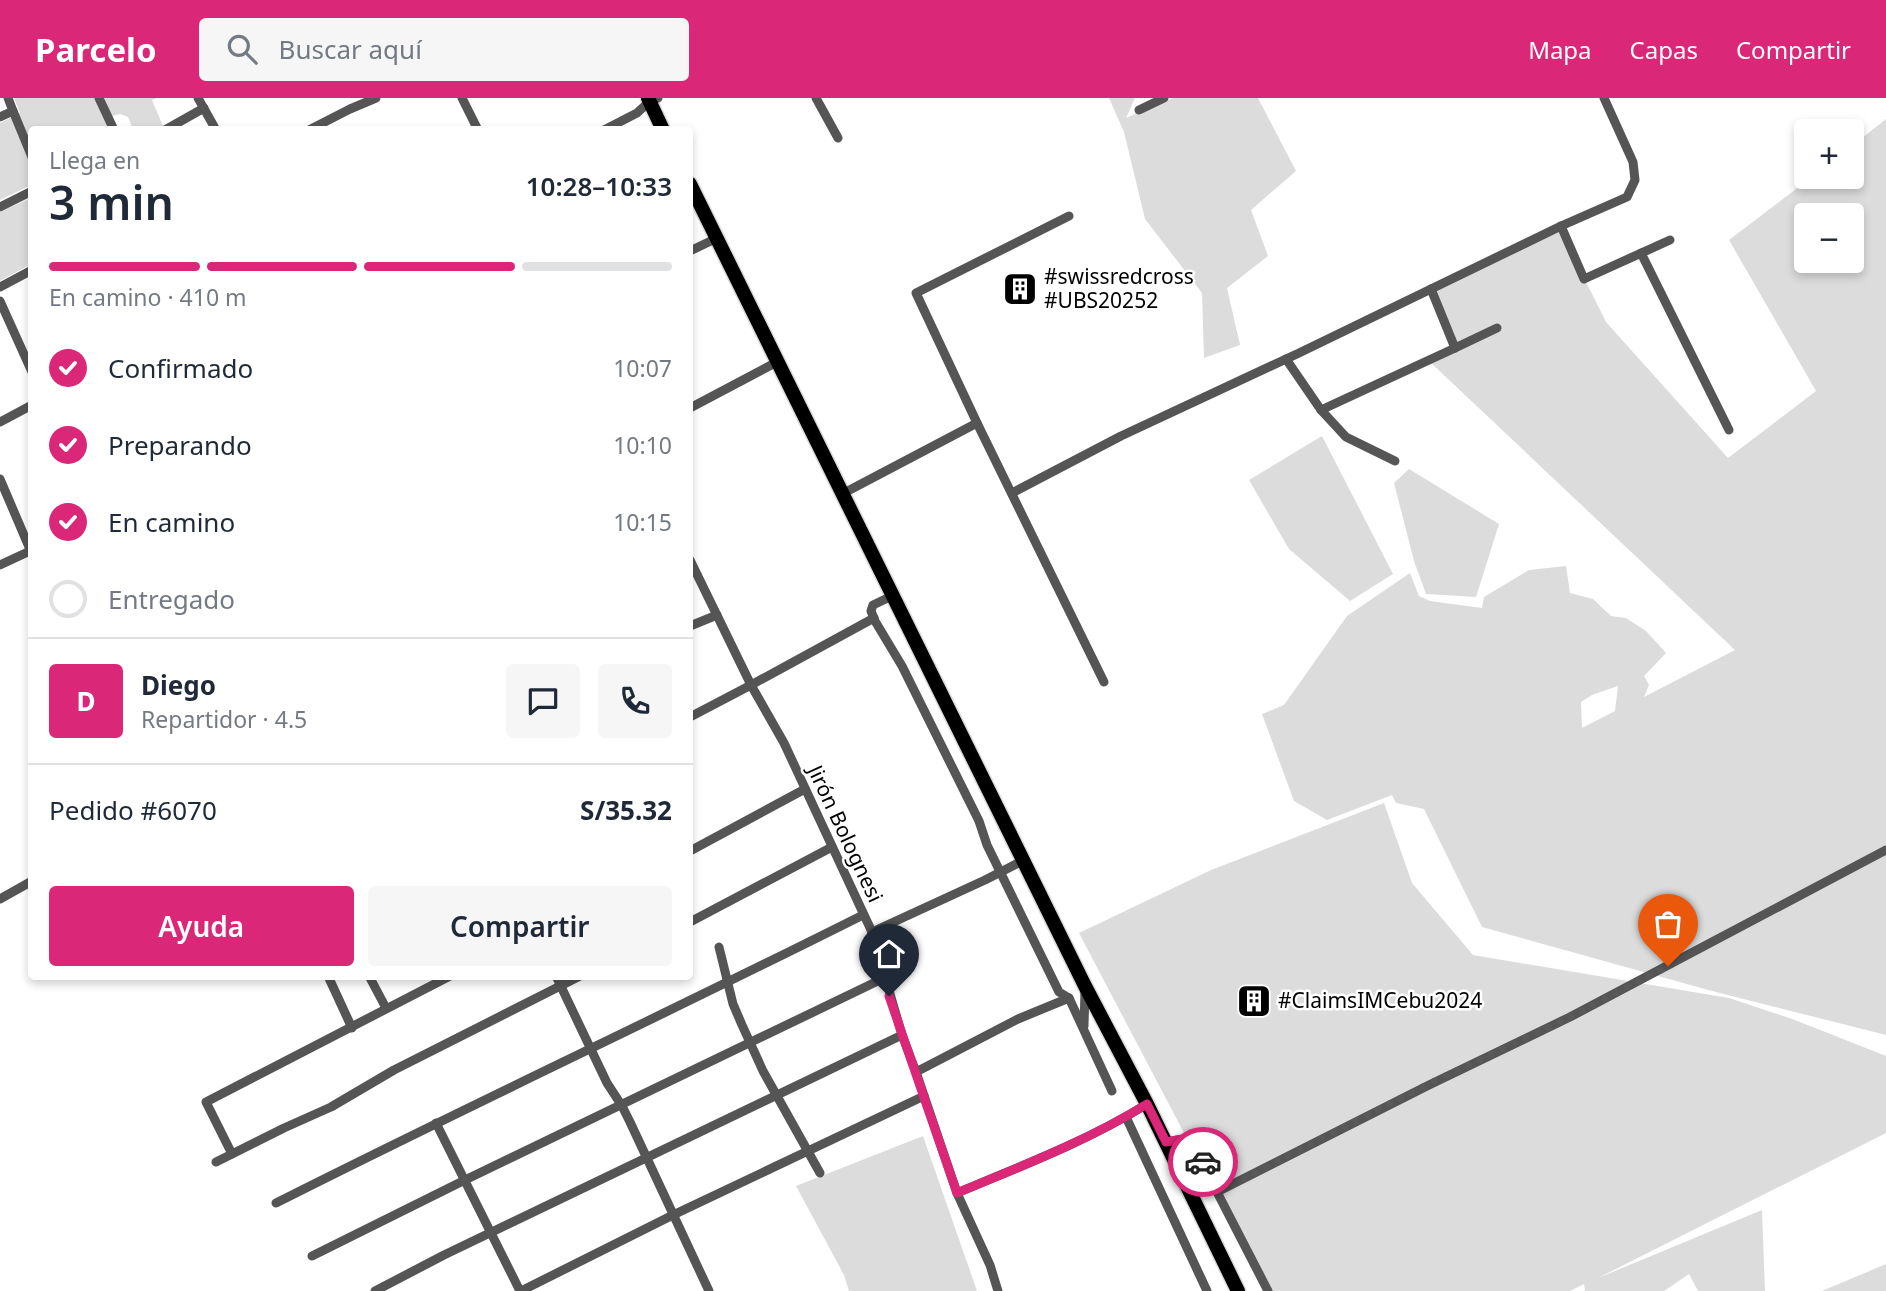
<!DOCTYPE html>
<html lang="es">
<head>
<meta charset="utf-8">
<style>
	body { margin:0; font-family:"Noto Sans",sans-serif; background:#f6f6f7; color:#1f2937; height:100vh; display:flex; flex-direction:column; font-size:26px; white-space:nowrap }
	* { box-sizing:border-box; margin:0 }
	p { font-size:23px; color:#747a83 }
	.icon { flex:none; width:38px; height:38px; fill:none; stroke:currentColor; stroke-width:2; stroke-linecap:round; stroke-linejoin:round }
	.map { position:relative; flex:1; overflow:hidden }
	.panel { position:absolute; left:28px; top:28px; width:665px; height:854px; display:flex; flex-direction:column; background:#fff; border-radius:7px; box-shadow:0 4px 10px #0003 }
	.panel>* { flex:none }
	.buttons { position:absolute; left:1794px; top:21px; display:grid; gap:14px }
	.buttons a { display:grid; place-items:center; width:70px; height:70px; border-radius:7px; background:#fff; box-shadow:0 4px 10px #0003; font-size:35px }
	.pin { position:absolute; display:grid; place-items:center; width:60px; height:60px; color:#fff; margin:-72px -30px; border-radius:50% 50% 50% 0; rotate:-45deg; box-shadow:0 0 7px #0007 }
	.pin .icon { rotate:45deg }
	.courier { position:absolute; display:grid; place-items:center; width:70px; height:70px; margin:-35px; border:5px solid #db2777; border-radius:50%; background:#fff; color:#222; box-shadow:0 2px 9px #0007 }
	.overview em { font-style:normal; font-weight:600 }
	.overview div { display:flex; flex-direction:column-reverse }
	.overview { display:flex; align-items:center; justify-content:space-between; height:119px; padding:0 21px }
	h1 { font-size:46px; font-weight:600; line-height:52px }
	.bar { display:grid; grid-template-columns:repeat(4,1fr); gap:10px 7px; align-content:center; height:84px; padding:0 21px }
	.bar i { height:9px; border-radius:5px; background:#e0e1e3 }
	.bar .selected { background:#db2777 }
	.bar p { grid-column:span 4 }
	.line { display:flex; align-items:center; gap:18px; padding:0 21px; border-top:2px solid #e0e1e3 }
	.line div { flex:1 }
	.round { display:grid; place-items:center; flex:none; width:74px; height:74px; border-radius:7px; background:#f6f6f7 }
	ol { padding:0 21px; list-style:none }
	li { display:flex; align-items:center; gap:21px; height:77px }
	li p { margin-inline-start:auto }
	li .icon { padding:7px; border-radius:50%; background:#db2777; color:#fff; stroke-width:4 }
	li:last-child { color:#747a83 }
	li i { width:38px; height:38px; border:4px solid #e0e1e3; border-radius:50% }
	.action { display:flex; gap:14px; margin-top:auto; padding:14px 21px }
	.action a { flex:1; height:80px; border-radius:7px; background:#db2777; color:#fff; font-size:28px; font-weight:600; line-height:80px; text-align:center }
	.action a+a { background:#f6f6f7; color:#1f2937 }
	header { display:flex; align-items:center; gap:42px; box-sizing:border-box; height:98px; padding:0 35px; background:#db2777; color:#fff }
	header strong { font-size:33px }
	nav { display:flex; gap:38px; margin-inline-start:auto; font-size:24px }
	.search { width:490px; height:63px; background:#f6f6f7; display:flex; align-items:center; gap:18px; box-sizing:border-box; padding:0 24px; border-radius:7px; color:#747a83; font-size:26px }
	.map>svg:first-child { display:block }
</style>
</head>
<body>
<header>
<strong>Parcelo</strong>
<div class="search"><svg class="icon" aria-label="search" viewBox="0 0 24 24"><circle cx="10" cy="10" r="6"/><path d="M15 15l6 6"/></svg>Buscar aquí</div>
<nav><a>Mapa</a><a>Capas</a><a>Compartir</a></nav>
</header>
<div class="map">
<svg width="1886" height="1193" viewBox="0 0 1886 1193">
	<rect width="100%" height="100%" fill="#fff"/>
	<g fill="#dcdcdc" fill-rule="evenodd">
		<polygon points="14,0 98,0 111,31 32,32 31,87 0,102 0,25 20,15"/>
		<polygon points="104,0 157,0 152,2 163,28 154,31 133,31 128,19 120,16 112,18"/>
		<polygon points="1109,0 1135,0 1126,20 1173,0 1258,0 1296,73 1251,112 1268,158 1227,190 1240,247 1204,260 1202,195 1145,121 1124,34"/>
		<path d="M1886 21V937L1712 893 1482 829 1424 711 1396 705 1392 697 1327 722 1294 703 1262 616 1284 607 1347 518 1410 475 1419 498 1430 503 1482 510 1484 499 1529 472 1566 468 1570 495 1593 501 1611 518 1626 520 1646 533 1666 555 1644 578 1649 587 1644 599 1735 552 1429 263 1454 250 1432 193 1559 130 1606 224 1728 360 1816 293 1729 142 1812 79H1852V48ZM1806 117H1852V163H1806ZM1618 588 1615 613 1582 630 1581 604 1592 597Z"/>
		<polygon points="31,100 31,166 0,183 0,114"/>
		<polygon points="1322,338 1393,476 1350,503 1289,451 1249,382"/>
		<polygon points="1409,371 1499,426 1476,499 1426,496 1414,463 1394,385"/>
		<polygon points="1384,705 1412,785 1473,857 1729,900 1795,922 1886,958 1886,1035 1598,1180 1762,1112 1765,1193 1698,1193 1689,1176 1664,1193 1585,1193 1584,1186 1570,1193 1267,1193 1079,835 1211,772"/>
		<polygon points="923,1038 977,1193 849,1193 844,1177 796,1088"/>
		<polygon points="1886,1166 1886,1193 1822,1193"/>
	</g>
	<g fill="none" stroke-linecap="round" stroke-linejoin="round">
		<g stroke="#dbdbdb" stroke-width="17">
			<g id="trunk">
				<polyline points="648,0 663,32"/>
				<polyline points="690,86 1085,888 1147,1006 1238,1193"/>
			</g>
		</g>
		<g stroke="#555" stroke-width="9">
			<polyline points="8,0 13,13"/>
			<polyline points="99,0 114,32"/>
			<polyline points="198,0 216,32"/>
			<polyline points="462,0 478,32"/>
			<polyline points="816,0 838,40"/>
			<polyline points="1139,12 1164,0"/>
			<polyline points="0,19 13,13 32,59"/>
			<polyline points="165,32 204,10"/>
			<polyline points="309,32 350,11 376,0"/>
			<polyline points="604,32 637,15 650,3 658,0"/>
			<polyline points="0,109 32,93"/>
			<polyline points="1069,118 916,195 977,325 1104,584"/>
			<polyline points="1561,128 1584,181 1670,142"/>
			<polyline points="690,153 717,140"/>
			<polyline points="1641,155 1729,332"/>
			<polyline points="0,189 32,172"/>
			<polyline points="1431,191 1455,250 1497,230"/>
			<polyline points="0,203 32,274"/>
			<polyline points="1286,261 1321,312 1455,250"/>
			<polyline points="690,310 777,264"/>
			<polyline points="1321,312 1346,339 1395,363"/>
			<polyline points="0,324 32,307"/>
			<polyline points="0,381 32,456"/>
			<polyline points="1012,395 1121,338 1299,255 1561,128 1627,99 1635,82 1633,64 1604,0"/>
			<polyline points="842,396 977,325"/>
			<polyline points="690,462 751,587 784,645 872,834 902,937 916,974 957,1095 990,1167 998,1193"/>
			<polyline points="0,467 30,453"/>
			<polyline points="894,497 873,507 871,513 875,523 902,568 979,723 987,747 1059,894 1069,900 1112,993"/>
			<polyline points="690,528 717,517"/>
			<polyline points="690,619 751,587 874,520"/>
			<polyline points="690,753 805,691"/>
			<polyline points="0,801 32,783"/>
			<polyline points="690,824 832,749"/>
			<polyline points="872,834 985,782 1024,762"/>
			<polyline points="719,849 733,906 742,927 763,973 820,1075"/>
			<polyline points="328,878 352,930"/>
			<polyline points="369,878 386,910"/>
			<polyline points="556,878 607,985 622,1008 630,1024 709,1193"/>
			<polyline points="1084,928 1085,893"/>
			<polyline points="916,974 1018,921 1069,900"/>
			<polyline points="1126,1019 1207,1193"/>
			<polyline points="436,1025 520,1193"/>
			<polyline points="1166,1044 1183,1041 1195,1045 1217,1094 1268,1193"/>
			<polyline points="232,1056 206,1004 450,878"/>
			<polyline points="216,1064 284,1030 331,1009 394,972 580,878"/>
			<polyline points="1217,1094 1429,987 1570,919 1886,752"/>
			<path d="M957 1095C1021 1068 1088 1043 1147 1006"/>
			<path d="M276 1105C470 1007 668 915 863 817"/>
			<polyline points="312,1158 465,1082 884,880"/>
			<polyline points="375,1193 444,1157 902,937"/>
			<polyline points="521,1193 673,1117 924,998"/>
		</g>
		<use href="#trunk" stroke="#000" stroke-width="14"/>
	</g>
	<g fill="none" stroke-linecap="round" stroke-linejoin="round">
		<polyline stroke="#595959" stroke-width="7" stroke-dasharray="0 12.6" points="1203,1064 1217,1094 1429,986 1570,919 1668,868"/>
		<path stroke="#db2777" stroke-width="9" d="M889 898 957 1095C1020 1069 1089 1042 1147 1006L1166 1044 1183 1041 1195 1045 1203 1064"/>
	</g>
	<defs>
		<g id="building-square" transform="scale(1.75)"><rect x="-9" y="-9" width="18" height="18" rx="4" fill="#000" stroke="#fff"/><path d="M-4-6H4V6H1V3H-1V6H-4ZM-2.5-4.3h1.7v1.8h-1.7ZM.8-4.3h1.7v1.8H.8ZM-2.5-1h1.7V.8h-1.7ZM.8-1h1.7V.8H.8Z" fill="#fff"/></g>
	</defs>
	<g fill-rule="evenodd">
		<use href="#building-square" x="1020" y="191"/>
		<use href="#building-square" x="1254" y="903"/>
	</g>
	<g text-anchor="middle" stroke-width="5" stroke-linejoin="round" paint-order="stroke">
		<g font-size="21" fill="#000" stroke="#fff" text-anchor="start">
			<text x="1044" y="186">#swissredcross<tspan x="1044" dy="24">#UBS20252</tspan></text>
			<text x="1278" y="910">#ClaimsIMCebu2024</text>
		</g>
		<g font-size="21" fill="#000" stroke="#fff">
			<text transform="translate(845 736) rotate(65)" y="7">Jirón Bolognesi</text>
		</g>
	</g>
</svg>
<div class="buttons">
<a>+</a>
<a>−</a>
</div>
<div class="pin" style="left:1668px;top:868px;background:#ea580c"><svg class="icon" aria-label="bag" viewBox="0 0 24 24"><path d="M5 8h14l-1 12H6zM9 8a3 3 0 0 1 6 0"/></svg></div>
<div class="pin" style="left:889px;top:898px;background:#1f2937"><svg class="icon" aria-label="home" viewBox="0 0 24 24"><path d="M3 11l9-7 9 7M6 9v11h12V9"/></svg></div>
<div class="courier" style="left:1203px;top:1064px"><svg class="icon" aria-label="car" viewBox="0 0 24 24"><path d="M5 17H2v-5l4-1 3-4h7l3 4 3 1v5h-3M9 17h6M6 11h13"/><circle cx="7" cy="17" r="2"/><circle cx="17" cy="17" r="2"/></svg></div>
<section class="panel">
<div class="overview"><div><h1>3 min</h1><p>Llega en</p></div><em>10:28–10:33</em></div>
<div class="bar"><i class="selected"></i><i class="selected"></i><i class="selected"></i><i></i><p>En camino · 410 m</p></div>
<ol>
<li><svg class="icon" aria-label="check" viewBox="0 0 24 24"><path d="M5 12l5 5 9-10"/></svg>Confirmado<p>10:07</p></li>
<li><svg class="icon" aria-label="check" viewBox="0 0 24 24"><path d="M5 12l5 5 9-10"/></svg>Preparando<p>10:10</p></li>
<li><svg class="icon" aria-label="check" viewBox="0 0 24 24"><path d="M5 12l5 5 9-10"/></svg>En camino<p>10:15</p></li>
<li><i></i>Entregado</li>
</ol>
<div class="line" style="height:126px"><b class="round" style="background:#db2777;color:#fff">D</b><div><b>Diego</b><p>Repartidor · 4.5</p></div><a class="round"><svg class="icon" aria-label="chat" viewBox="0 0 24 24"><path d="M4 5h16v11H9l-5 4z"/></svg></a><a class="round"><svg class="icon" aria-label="phone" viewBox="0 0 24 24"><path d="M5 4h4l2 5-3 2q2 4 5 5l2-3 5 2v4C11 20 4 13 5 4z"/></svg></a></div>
<div class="line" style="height:91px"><div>Pedido #6070</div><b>S/35.32</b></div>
<div class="action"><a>Ayuda</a><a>Compartir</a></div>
</section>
</div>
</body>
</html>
